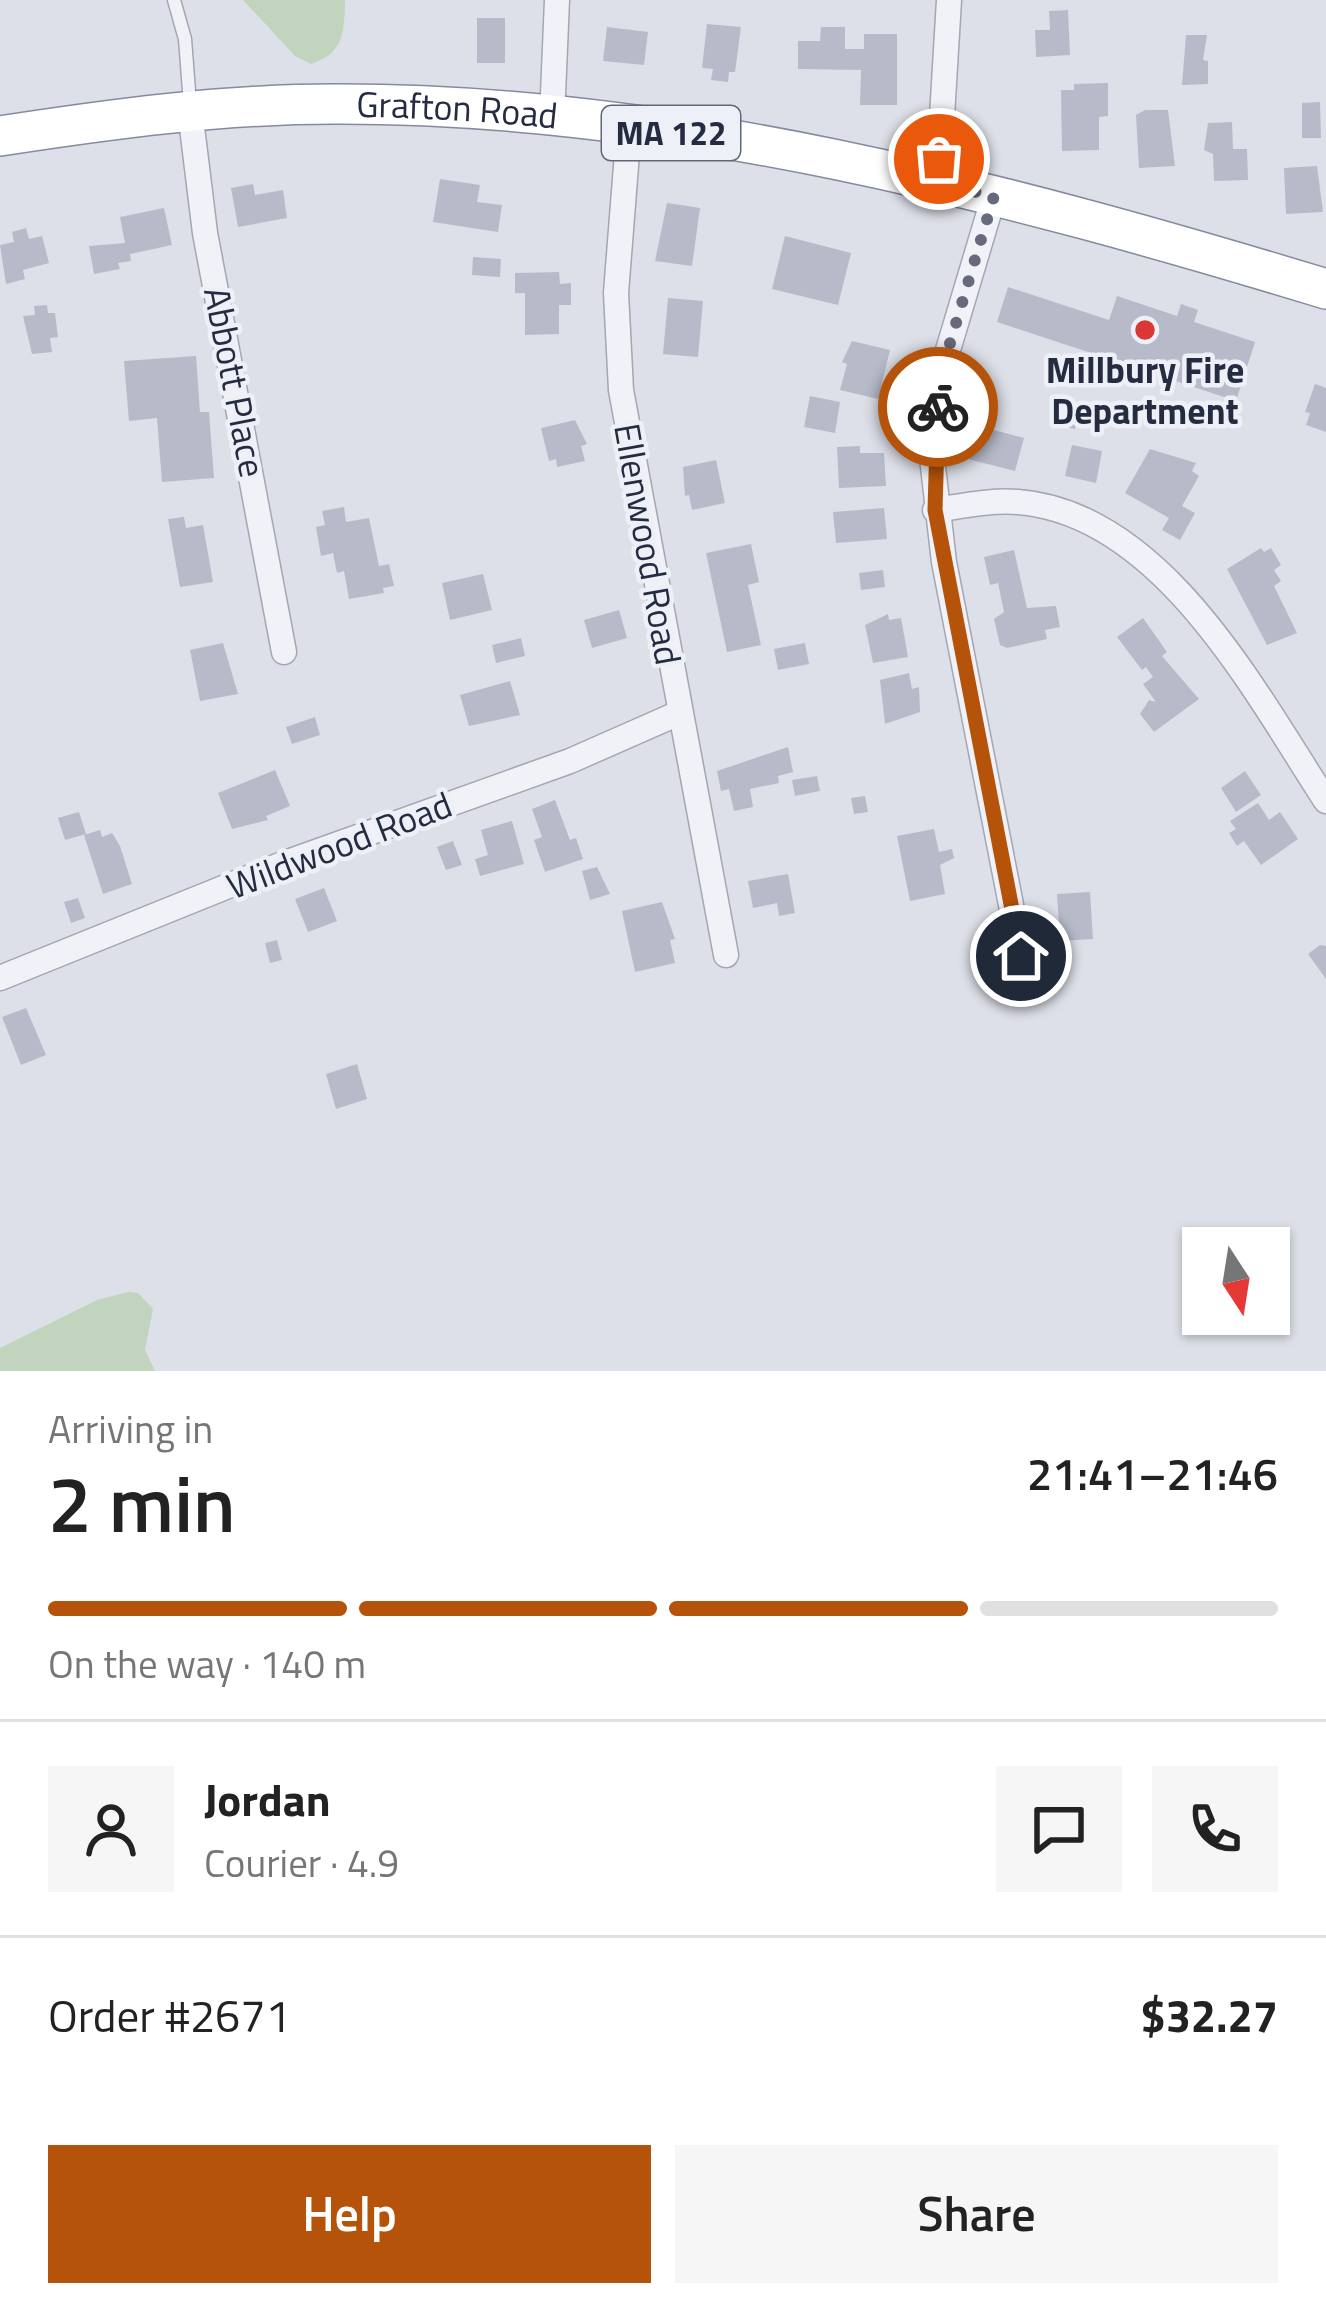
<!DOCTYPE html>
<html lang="en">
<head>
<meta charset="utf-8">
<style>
	body { margin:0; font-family:"Titillium Web",sans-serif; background:#f6f6f6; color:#222; height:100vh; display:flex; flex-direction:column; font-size:45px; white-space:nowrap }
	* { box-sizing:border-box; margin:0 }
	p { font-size:39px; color:#767676 }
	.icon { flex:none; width:66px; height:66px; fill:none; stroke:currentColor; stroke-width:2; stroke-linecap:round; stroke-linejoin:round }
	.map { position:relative; height:1371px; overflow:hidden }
	.sheet { display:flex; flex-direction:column; background:#fff; flex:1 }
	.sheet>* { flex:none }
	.needle { width:78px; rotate:168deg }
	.fabs { position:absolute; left:1182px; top:1227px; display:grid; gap:24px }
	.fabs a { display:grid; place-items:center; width:108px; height:108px; border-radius:0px; background:#fff; box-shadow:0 3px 9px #0004; font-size:60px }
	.pin { position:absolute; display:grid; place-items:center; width:102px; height:102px; color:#fff; margin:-51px; border:6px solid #fff; border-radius:50%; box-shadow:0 3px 12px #0007 }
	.courier { position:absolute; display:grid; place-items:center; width:120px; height:120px; margin:-60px; border:9px solid #b45309; border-radius:50%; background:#fff; color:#222; box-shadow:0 3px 15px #0007 }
	.summary em { font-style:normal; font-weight:600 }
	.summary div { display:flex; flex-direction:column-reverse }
	.summary { display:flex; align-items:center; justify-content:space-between; height:204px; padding:0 48px }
	h1 { font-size:78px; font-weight:600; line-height:90px }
	.bar { display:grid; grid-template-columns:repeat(4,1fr); gap:18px 12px; align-content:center; height:144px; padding:0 48px }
	.bar i { height:15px; border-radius:9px; background:#e0e0e0 }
	.bar .selected { background:#b45309 }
	.bar p { grid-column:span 4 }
	.line { display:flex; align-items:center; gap:30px; padding:0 48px; border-top:3px solid #e0e0e0 }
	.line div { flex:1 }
	.round { display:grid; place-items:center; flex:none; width:126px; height:126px; border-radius:0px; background:#f6f6f6 }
	.action { display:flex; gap:24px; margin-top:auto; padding:24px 48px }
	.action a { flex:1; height:138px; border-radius:0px; background:#b45309; color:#fff; font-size:48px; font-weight:600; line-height:138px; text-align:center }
	.action a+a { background:#f6f6f6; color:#222 }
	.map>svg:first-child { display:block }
</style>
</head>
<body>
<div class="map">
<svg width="1326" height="1371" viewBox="0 0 1326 1371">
	<rect width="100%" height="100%" fill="#dee0e9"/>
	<g fill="#c0d4be">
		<path d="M243 0H345C344 31 345 53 311 64L295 56Z"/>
		<polygon points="128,1292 138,1293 153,1309 145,1350 155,1371 0,1371 0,1348 97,1300"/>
	</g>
	<g fill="#b7bbc9">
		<polygon points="1068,10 1070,55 1036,57 1035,30 1050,30 1049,11"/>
		<rect x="477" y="18" width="28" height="45"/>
		<polygon points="707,24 741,27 735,72 729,72 728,82 711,80 713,69 702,68"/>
		<polygon points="607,27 648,32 644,65 603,61"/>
		<polygon points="821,27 845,27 845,49 864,49 864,34 897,34 897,105 860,105 861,70 798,69 798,41 820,41"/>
		<polygon points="1186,35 1207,35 1203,60 1208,61 1208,84 1182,85"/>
		<polygon points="1108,83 1108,116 1099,117 1099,150 1062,151 1061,90 1074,90 1074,84"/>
		<polygon points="1320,102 1321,138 1302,138 1302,103"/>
		<polygon points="1145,110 1168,110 1175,166 1139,168 1136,115"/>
		<polygon points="1232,122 1233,149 1247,149 1248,180 1214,181 1213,154 1204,150 1208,123"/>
		<polygon points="1317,166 1323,212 1286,214 1284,168"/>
		<polygon points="440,179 480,185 477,202 502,205 498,232 433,222"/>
		<polygon points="253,184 255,195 283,190 287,218 238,227 231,188"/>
		<polygon points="667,203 700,208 692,266 655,261"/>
		<polygon points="164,208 172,245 130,254 131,261 118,263 120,269 94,274 89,246 125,243 120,217"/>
		<polygon points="26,228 29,239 42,236 49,263 23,270 25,279 6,284 0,245 14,242 12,232"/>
		<polygon points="785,236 851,253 838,305 772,289"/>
		<polygon points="473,257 501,259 500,277 472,275"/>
		<polygon points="559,272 560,284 571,283 571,305 559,305 559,334 525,335 525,293 515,293 515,273"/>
		<polygon points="1008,287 1109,320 1117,296 1177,316 1181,304 1198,310 1194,322 1255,342 1236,401 997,322"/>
		<polygon points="668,298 703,301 698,357 663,354"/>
		<polygon points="47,305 48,313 55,313 58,337 50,338 52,352 32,354 23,316 35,315 34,306"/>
		<polygon points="852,341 890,350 878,399 840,390 847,364 842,362"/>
		<polygon points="196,356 200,412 209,412 214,478 162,482 157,418 129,421 124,361"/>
		<polygon points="1315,384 1326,388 1326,432 1306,425 1310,413 1305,412"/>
		<polygon points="810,396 840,402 835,433 804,427"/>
		<polygon points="1060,408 1078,412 1075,429 1057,425"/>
		<polygon points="575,420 587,444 581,446 585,461 557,467 556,459 549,461 541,428"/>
		<polygon points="979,426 1024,438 1015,471 964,458 971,429"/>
		<polygon points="1072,445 1102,451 1096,483 1065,476"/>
		<polygon points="860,446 860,453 884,453 886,486 839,488 837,447"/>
		<polygon points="1150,449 1196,463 1192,471 1199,476 1182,506 1195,513 1180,540 1162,530 1169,518 1125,493"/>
		<polygon points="716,460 725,503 692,510 689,495 685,496 683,467"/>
		<polygon points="344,507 346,522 369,518 379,566 389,564 394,586 383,588 384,593 349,599 344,571 337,573 333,553 321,556 316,527 325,525 322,511"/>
		<polygon points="884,508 887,539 836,543 833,512"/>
		<polygon points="184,517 186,528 203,525 213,582 180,587 168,519"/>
		<polygon points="751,544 759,582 748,585 761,645 727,652 706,553"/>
		<polygon points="1261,548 1264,552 1271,548 1281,565 1274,570 1281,581 1274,586 1297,633 1267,645 1227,569"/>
		<polygon points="1014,550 1027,608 1056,606 1060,627 1045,630 1047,639 1007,648 1000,645 994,619 1004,612 998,583 990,585 984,557"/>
		<polygon points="883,570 885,587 861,590 859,573"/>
		<polygon points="483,574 492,610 450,620 442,583"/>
		<polygon points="619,610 627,638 592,648 584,620"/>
		<polygon points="888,614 889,620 901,618 908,657 873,663 865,625"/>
		<polygon points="1143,618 1167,652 1162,656 1199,699 1154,732 1140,714 1149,700 1156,702 1143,684 1153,677 1146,667 1142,670 1117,637"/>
		<polygon points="521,638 525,656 496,663 492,645"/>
		<polygon points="223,643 238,694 200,701 190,650"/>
		<polygon points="805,643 809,664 778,670 774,649"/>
		<polygon points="909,673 912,689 919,687 920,712 885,724 880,680"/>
		<polygon points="510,681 520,715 469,726 460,695"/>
		<polygon points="315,717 320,735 292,744 286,727"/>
		<polygon points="788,747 793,772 778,776 779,783 750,789 753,807 734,811 729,789 721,791 717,771"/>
		<polygon points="275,770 290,806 266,816 268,820 232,829 218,793"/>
		<polygon points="1245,771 1261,795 1236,812 1221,788"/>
		<polygon points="817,776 820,791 795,796 792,780"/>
		<polygon points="865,796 868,812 854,814 851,798"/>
		<polygon points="555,800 570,840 576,838 583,859 545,872 534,840 542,837 532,809"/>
		<polygon points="1258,803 1269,820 1280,812 1298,839 1261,865 1244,841 1237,846 1229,833 1236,829 1230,821"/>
		<polygon points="79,812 86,834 65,840 58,818"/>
		<polygon points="512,821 524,864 480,876 475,859 488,855 481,830"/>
		<polygon points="934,829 939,852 952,849 954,858 940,865 945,894 910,901 897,836"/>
		<polygon points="100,830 102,837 112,833 120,846 132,884 103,894 84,835"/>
		<polygon points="453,841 462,865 446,870 437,847"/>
		<polygon points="597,867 610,894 590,900 582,871"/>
		<polygon points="788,874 795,913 779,916 777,903 753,908 748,881"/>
		<polygon points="324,888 337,921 308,932 295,899"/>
		<polygon points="1090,892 1093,939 1060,941 1057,894"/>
		<polygon points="78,898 85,918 71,923 64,902"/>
		<polygon points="662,902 675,939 670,940 675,963 635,972 622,911"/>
		<polygon points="277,940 282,960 270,963 265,943"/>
		<polygon points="1320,945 1326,946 1326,979 1308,954"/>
		<polygon points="26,1008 46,1055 21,1065 2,1017"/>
		<polygon points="357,1064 367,1099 336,1109 326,1074"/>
	</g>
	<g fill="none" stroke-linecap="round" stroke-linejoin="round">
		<g stroke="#a3a6b3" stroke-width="15">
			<polyline id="service" points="174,0 185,39 190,104"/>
		</g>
		<g stroke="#a3a6b3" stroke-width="27">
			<g id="minor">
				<polyline points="190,111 205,233 284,652"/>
				<polyline points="552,118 557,0"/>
				<polyline points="629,128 616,293 621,390 726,955"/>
				<polyline points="938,183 949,0"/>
				<polyline points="994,196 948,350 932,458 944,562 1021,956"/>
				<path d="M935 510C962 506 990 500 1018 502 1162 513 1256 694 1326 801"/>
				<polyline points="0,978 285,863 570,761 679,713"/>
			</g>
		</g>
		<g stroke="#848aa1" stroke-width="42">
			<g id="trunk">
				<path id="s1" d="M0 136C111 119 222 104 335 104 671 103 1007 192 1326 289"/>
			</g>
		</g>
		<use href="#service" stroke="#f1f2f7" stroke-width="12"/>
		<use href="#minor" stroke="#f1f2f7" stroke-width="24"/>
		<use href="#trunk" stroke="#fff" stroke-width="39"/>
	</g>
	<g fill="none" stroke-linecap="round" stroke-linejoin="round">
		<polyline stroke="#666a7c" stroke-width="12" stroke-dasharray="0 21.6" points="938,407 948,350 994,196 938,183 939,159"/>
		<polyline stroke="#b45309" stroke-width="15" points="938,407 935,510 1021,956"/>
	</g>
	<circle fill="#db3735" stroke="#edf0f6" stroke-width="4.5" cx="1145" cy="330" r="12"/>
	<g text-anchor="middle" stroke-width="9" stroke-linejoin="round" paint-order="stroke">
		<rect fill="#edf0f6" stroke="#616677" stroke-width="3" x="602" y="106" width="138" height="54" rx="9"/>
		<g font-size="33" font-weight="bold" fill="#252b41">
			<text x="671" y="145">MA 122</text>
		</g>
		<g font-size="36" fill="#252b41" stroke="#edf0f6">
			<text dy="13" stroke="none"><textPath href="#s1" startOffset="459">Grafton Road</textPath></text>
			<text transform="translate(235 382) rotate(79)" y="13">Abbott Place</text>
			<text transform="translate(648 544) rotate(80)" y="13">Ellenwood Road</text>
			<text transform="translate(339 845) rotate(-21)" y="13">Wildwood Road</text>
		</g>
		<g font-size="36" font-weight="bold" fill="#252b41" stroke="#edf0f6">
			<text x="1145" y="383">Millbury Fire<tspan x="1145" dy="41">Department</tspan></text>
		</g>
	</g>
</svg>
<div class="fabs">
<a><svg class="needle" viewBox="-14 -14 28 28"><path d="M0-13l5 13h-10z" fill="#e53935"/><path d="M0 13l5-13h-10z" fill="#767676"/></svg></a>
</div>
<div class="pin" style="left:939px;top:159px;background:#ea580c"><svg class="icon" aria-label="bag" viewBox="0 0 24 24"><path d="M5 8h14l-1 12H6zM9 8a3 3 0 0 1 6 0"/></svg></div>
<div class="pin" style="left:1021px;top:956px;background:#1f2937"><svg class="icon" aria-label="home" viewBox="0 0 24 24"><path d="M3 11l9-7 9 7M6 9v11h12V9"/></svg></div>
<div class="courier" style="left:938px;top:407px"><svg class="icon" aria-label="bike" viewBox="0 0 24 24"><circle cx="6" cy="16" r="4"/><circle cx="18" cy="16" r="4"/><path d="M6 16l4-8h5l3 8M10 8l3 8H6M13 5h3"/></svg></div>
</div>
<section class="sheet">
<div class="summary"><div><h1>2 min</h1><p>Arriving in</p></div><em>21:41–21:46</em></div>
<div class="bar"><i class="selected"></i><i class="selected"></i><i class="selected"></i><i></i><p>On the way · 140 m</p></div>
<div class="line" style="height:216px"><a class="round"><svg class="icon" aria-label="person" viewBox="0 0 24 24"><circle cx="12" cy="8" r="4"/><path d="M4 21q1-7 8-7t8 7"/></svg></a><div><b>Jordan</b><p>Courier · 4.9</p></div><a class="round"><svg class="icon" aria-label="chat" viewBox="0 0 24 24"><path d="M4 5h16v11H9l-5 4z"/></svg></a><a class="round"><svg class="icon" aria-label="phone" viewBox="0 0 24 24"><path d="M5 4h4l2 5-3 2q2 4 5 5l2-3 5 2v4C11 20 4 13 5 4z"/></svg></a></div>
<div class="line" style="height:156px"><div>Order #2671</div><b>$32.27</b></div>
<div class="action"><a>Help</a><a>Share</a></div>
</section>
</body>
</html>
